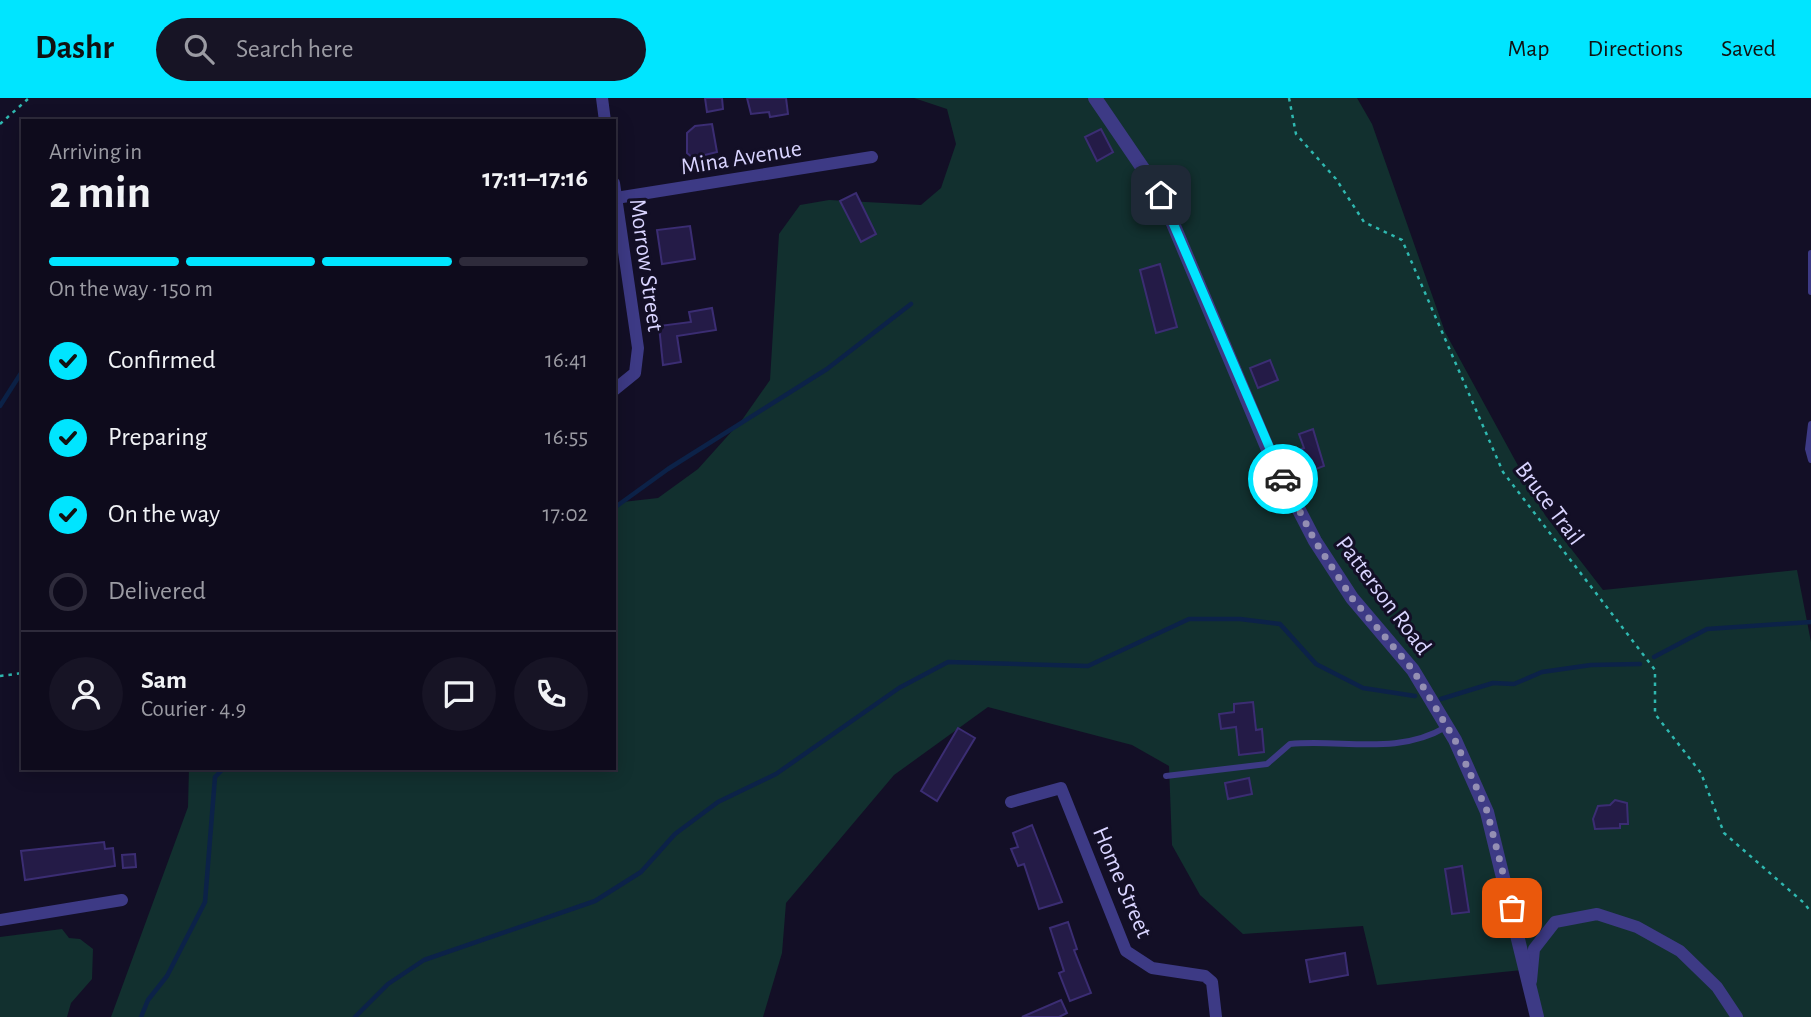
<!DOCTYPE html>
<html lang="en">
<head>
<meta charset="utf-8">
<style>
	body { margin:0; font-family:"Alegreya Sans",sans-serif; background:#171425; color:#f1f3f6; height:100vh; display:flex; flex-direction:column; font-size:26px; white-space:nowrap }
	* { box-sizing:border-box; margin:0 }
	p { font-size:23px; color:#9b9ba3 }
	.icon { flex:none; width:38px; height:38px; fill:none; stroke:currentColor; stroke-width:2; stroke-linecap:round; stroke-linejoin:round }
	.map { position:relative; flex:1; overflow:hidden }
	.details { position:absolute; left:21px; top:21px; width:595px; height:651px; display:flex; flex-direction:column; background:#0e0b1c; border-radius:0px; box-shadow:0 4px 18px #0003,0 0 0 2px #2e2b3b }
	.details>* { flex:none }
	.pin { position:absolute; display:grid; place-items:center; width:60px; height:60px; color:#fff; margin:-30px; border-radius:14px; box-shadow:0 4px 10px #0006 }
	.courier { position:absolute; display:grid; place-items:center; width:70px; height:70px; margin:-35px; border:5px solid #00e5ff; border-radius:50%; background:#fff; color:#222; box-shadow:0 2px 9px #0007 }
	.head em { font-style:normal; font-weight:600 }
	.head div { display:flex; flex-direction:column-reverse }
	.head { display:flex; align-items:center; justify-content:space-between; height:119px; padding:0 28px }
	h1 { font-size:46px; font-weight:600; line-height:52px }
	.bar { display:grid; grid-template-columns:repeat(4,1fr); gap:10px 7px; align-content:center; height:84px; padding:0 28px }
	.bar i { height:9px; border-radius:5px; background:#2e2b3b }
	.bar .selected { background:#00e5ff }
	.bar p { grid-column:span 4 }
	.line { display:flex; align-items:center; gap:18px; padding:0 28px; border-top:2px solid #2e2b3b }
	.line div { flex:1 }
	.round { display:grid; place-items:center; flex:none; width:74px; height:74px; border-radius:37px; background:#171425 }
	ol { padding:0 28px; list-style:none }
	li { display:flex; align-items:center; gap:21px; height:77px }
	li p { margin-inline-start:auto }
	li .icon { padding:7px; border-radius:50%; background:#00e5ff; color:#111; stroke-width:4 }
	li:last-child { color:#9b9ba3 }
	li i { width:38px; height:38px; border:4px solid #2e2b3b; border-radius:50% }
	header { display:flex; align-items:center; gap:42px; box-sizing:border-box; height:98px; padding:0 35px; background:#00e5ff; color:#111 }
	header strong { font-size:33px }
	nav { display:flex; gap:38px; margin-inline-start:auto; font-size:24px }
	.search { width:490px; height:63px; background:#171425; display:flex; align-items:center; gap:18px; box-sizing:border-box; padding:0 24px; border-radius:38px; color:#9b9ba3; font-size:26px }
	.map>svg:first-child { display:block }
</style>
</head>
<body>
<header>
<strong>Dashr</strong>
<div class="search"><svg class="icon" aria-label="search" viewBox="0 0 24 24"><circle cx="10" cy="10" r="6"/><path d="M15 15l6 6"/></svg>Search here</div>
<nav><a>Map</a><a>Directions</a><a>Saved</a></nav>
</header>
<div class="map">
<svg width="1811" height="919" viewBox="0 0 1811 919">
	<rect width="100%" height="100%" fill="#130f26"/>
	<g fill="#12302f">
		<polygon points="914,0 1357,0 1372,26 1445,234 1545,417 1603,492 1797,472 1811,544 1811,919 1535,919 1522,872 1377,887 1363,828 1243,836 1200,797 1172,747 1169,668 1132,647 988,609 894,677 786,805 782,855 763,919 111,919 188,709 189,670 614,670 614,405 658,400 698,371 742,322 770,282 779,136 800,107 829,102 921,107 941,90 956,46 947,11"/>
		<polygon points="62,831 69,840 80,841 93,851 92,881 71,905 67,919 0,919 0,839"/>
	</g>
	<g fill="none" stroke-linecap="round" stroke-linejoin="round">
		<g stroke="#0c2248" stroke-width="4.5">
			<polyline points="0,308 23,272"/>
			<polyline points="614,410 668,371 827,271 911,206"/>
			<polyline points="1654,559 1707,531 1811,524"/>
			<polyline points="1441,601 1493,585 1514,586 1542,574 1591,567 1640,566"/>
			<polyline points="141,919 148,902 167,878 205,804 215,679 224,670"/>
			<polyline points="355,919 388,886 424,862 595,803 641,774 675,736 718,704 776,676 899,590 948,564 1088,568 1189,521 1240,521 1280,526 1316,566 1363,590 1415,598"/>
		</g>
	</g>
	<g fill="#241b47" stroke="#3b2d73" stroke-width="2">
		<polygon points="705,0 722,0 723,11 707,14"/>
		<polygon points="747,0 786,0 788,16 770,19 769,14 751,16"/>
		<polygon points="712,26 717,54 693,60 687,55 687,35 695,28"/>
		<polygon points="1101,31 1113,54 1097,63 1085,39"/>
		<polygon points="856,95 876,136 861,144 840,103"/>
		<polygon points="690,128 695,161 662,166 657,132"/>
		<polygon points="1160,166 1177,229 1156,235 1140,172"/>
		<polygon points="712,210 716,232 677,238 681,264 663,267 659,228 691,224 689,214"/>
		<polygon points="1270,262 1278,282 1258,290 1250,270"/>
		<polygon points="1313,331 1324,368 1303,376 1295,353 1304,350 1299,336"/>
		<polygon points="1253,604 1256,632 1262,631 1264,654 1239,657 1236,629 1221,631 1219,616 1234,614 1234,606"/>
		<polygon points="958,630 975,640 937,703 921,693"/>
		<polygon points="1249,680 1252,696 1228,701 1225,685"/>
		<polygon points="1615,702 1627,705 1628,726 1620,726 1620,730 1595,731 1593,721 1598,708 1610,707"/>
		<polygon points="1032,727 1062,804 1039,811 1024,766 1018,768 1011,751 1018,749 1013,735"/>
		<polygon points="104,744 105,751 113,750 115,768 25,782 21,753"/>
		<polygon points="135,756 136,769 123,770 122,757"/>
		<polygon points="1462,768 1469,814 1452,816 1445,771"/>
		<polygon points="1068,824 1077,851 1074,852 1091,895 1070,903 1059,875 1064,873 1050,830"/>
		<polygon points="1345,855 1348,877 1310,884 1306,862"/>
		<polygon points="1061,902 1067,915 1059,919 1022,919"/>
	</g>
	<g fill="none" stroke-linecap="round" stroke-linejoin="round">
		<g stroke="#2fb8b0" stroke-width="2.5" stroke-dasharray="3.5 5" stroke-linecap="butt">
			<polyline points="1289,0 1296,36 1336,81 1364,124 1402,142 1503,374 1655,572 1655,616 1701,675 1724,735 1804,805 1811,814"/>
			<polyline points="0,26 29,0"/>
			<polyline points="0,578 23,575"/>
		</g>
		<g stroke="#3d3a85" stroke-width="6">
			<polyline points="1811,155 1811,194"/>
			<polyline points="1811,326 1808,351 1811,362"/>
			<path d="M1166 678 1267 666 1290 646C1343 641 1397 658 1446 629"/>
		</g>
		<g stroke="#3d3a85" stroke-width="12">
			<polyline points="602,0 605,23"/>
			<polyline points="614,85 638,250 635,275 614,292"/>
			<polyline points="616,100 872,59"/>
			<polyline points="1011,704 1061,690 1126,853 1152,870 1205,878 1212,884 1216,919"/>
			<polyline points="0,822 122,802"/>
			<polyline points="1531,883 1534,851 1555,824 1597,816 1637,829 1680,853 1717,889 1737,919"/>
		</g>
		<polyline stroke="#3d3a85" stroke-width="14" points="1095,0 1161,97 1269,354 1315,443 1352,500 1413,572 1455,642 1487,714 1537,919"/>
	</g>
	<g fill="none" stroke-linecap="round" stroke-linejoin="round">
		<polyline stroke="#948fb3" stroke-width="7" stroke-dasharray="0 12.6" points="1283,381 1315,443 1352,500 1413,572 1455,642 1487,713 1512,810"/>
		<polyline stroke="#00e5ff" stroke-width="9" points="1161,97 1283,381"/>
	</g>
	<g text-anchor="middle" stroke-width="6" stroke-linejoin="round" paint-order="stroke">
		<g font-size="24" fill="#d9d4ff" stroke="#130f26">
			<text transform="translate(741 59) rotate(-9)" y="8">Mina Avenue</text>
			<text transform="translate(647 167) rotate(82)" y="8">Morrow Street</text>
			<text transform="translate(1550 405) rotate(53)" y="8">Bruce Trail</text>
			<text transform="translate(1384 497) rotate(53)" y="8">Patterson Road</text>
			<text transform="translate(1123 784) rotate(67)" y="8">Home Street</text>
		</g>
	</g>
</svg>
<div class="pin" style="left:1512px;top:810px;background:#ea580c"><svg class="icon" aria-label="bag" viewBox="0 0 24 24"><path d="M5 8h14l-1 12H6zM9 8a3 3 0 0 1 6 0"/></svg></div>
<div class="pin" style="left:1161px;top:97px;background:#1f2937"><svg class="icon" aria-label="home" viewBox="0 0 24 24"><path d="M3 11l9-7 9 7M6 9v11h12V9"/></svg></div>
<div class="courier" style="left:1283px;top:381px"><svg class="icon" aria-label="car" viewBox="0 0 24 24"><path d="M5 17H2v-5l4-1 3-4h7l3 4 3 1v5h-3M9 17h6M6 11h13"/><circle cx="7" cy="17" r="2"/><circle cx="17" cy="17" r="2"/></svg></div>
<section class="details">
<div class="head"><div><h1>2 min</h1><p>Arriving in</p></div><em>17:11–17:16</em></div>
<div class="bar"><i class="selected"></i><i class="selected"></i><i class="selected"></i><i></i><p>On the way · 150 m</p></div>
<ol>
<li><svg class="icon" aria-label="check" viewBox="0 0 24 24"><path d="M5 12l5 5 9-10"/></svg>Confirmed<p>16:41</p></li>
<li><svg class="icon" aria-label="check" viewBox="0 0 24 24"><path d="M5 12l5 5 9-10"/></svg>Preparing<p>16:55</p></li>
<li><svg class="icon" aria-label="check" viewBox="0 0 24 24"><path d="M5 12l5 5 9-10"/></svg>On the way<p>17:02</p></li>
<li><i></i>Delivered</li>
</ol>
<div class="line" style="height:126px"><a class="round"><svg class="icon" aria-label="person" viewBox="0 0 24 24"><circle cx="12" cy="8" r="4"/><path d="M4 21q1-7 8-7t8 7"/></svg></a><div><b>Sam</b><p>Courier · 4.9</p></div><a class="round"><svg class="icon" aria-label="chat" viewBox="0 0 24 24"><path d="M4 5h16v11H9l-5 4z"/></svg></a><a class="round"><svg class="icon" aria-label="phone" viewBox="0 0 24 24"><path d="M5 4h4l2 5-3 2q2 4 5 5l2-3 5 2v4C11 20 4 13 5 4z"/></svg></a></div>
</section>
</div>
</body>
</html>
